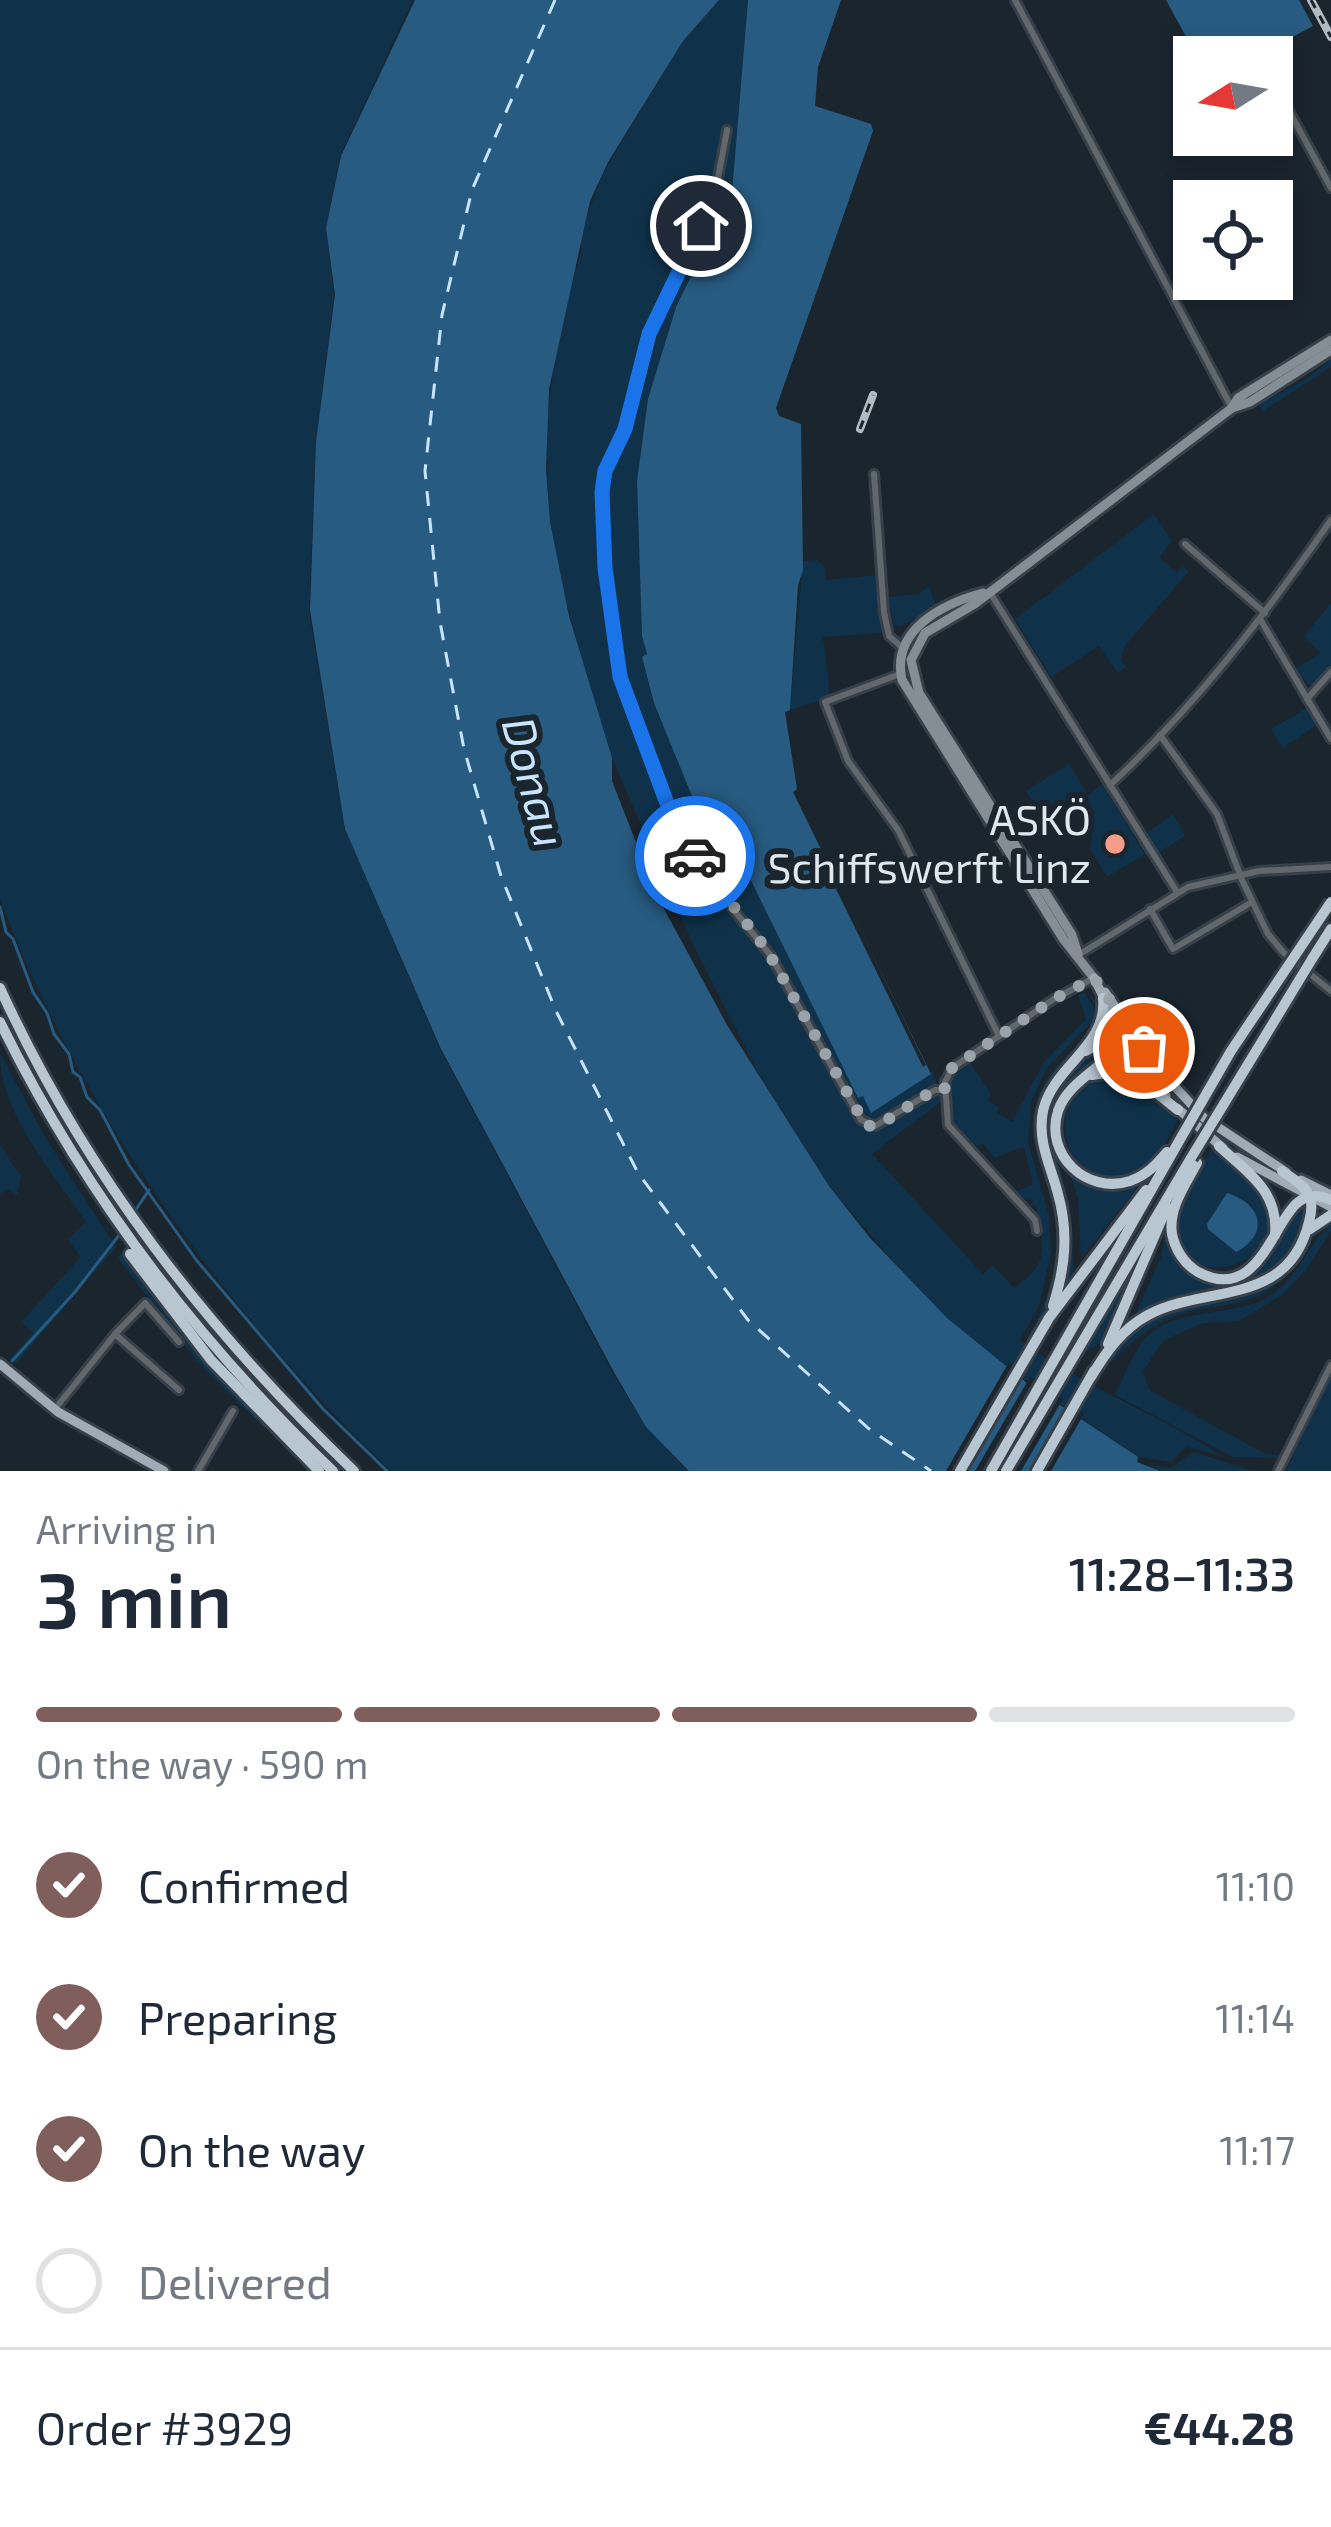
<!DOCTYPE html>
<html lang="en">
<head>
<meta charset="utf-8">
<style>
	body { margin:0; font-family:"Exo 2",sans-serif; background:#f2f2f3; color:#1f2937; height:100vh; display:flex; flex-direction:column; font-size:45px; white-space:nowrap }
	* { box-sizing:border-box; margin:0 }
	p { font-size:39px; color:#747a83 }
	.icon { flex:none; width:66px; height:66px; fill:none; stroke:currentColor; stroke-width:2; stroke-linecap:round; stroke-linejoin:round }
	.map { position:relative; height:1471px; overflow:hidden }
	.drawer { display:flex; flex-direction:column; background:#fff; flex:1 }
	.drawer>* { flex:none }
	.needle { width:78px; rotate:259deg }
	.controls { position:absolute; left:1173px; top:36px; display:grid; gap:24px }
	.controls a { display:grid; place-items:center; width:120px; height:120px; border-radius:0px; background:#fff; box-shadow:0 6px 18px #0003; font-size:60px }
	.pin { position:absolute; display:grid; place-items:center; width:102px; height:102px; color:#fff; margin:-51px; border:6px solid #fff; border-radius:50%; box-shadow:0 3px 12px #0007 }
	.courier { position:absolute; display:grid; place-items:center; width:120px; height:120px; margin:-60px; border:9px solid #1a73e8; border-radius:50%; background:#fff; color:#222; box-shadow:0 3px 15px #0007 }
	.head em { font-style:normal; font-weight:600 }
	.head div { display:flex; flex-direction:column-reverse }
	.head { display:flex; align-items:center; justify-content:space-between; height:204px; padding:0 36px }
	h1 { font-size:78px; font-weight:600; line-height:90px }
	.bar { display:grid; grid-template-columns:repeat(4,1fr); gap:18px 12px; align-content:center; height:144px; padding:0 36px }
	.bar i { height:15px; border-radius:9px; background:#e0e1e3 }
	.bar .selected { background:#7f5e5c }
	.bar p { grid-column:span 4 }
	.line { display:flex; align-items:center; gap:30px; padding:0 36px; border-top:3px solid #e0e1e3 }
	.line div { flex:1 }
	ol { padding:0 36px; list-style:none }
	li { display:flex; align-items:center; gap:36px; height:132px }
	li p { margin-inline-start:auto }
	li .icon { padding:12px; border-radius:50%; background:#7f5e5c; color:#fff; stroke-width:4 }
	li:last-child { color:#747a83 }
	li i { width:66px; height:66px; border:6px solid #e0e1e3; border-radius:50% }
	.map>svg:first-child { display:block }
</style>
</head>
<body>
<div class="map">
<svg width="1331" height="1471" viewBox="0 0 1331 1471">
	<rect width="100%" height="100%" fill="#1b252e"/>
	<g fill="#0f324a">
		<path d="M0 0H413L340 156 326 228 334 294 316 442 309 610 345 829 439 1047 614 1375 646 1427 688 1471H391C226 1313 81 1113 0 899Z"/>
		<path d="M719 0H748L732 192 676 307 648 399 637 482 642 636 647 654 642 658 654 703 707 833 731 840 858 1097 863 1095 872 1112 933 1071 942 1101 872 1154 983 1274 993 1265 1014 1288C1021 1282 1033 1274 1038 1265 1045 1251 1043 1224 1034 1213L1038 1208 1034 1205 1029 1207 1034 1200 1021 1199 1015 1192 1033 1184 1024 1147 995 1158 983 1144 971 1146 950 1119V1080L969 1061 991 1094 987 1100 999 1107 997 1112 1012 1122 1044 1062 1086 1019 1078 995 1085 993 1095 1009 1093 1021 1046 1069 1031 1102 1028 1142 1049 1216 1051 1252 1039 1306 1020 1340C1083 1387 1158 1414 1224 1457L1187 1446 1171 1462 1138 1457 984 1351 920 1293 829 1186 757 1071 691 940 612 758 591 695 560 578 549 516 546 427 558 336 582 248 579 238 603 173 683 41Z"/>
		<polygon points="1331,359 1331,367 1263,411 1258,404 1305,380"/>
		<polygon points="1154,514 1172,541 1159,557 1177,573 1183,566 1189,571 1124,647 1121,661 1126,666 1118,673 1099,646 1051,677 1015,619"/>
		<polygon points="816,560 825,567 825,580 877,575 882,633 823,637 830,697 790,710 803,561"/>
		<polygon points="929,586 937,608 901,626 894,625 888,597 919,594"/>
		<polygon points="1331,603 1331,665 1310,687 1296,668 1321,653 1304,636"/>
		<polygon points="1307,708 1318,724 1283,748 1271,729"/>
		<polygon points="1069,764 1088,795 1102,784 1145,854 1107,877 1090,849 1092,838 1076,812 1050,828 1026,791"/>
		<polygon points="1173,814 1185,836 1158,853 1146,834"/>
		<path d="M1088 991 1101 1011C1094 1047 1048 1064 1039 1110 1032 1143 1047 1169 1055 1200 1069 1250 1054 1297 1029 1341L1027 1339C1052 1295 1065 1246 1050 1196 1041 1165 1027 1138 1036 1105 1047 1061 1086 1048 1099 1014Z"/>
		<path d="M1117 1039 1119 1042 1071 1083 1052 1132 1072 1222 1073 1273 1064 1285C1068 1267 1072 1248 1070 1229 1069 1207 1059 1187 1053 1166 1036 1107 1061 1062 1117 1039Z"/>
		<path d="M0 1053 46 1139 116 1247 15 1364 10 1359 33 1333 21 1322 81 1257 68 1240 86 1222C53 1173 0 1113 0 1053Z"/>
		<path d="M1101 1076 1130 1078 1178 1120C1169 1136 1160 1156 1146 1168 1075 1221 1030 1100 1101 1076Z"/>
		<polygon points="0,1145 21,1177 17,1195 6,1189 0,1194"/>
		<path d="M1211 1150 1253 1179 1274 1217C1265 1255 1232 1279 1193 1262 1161 1226 1191 1184 1211 1150Z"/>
		<path d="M1070 1173C1090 1188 1110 1196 1134 1185L1137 1188 1081 1258 1078 1199Z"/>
		<path d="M1307 1201C1300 1282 1243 1284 1179 1297 1164 1301 1149 1310 1136 1313L1161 1257 1165 1238H1169L1186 1269C1201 1273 1218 1280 1233 1281 1275 1283 1281 1221 1307 1201Z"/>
		<path d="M1322 1225C1304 1249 1294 1275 1267 1291 1241 1307 1212 1305 1184 1313 1156 1321 1133 1340 1113 1361L1110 1359C1125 1341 1139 1326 1160 1316 1180 1307 1203 1306 1224 1302 1269 1295 1295 1266 1315 1228Z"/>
		<path d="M1331 1225V1231L1306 1270 1283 1294 1239 1321 1203 1323 1164 1340 1143 1371 1149 1389 1158 1395 1265 1454 1281 1455 1279 1458 1233 1457 1115 1395C1124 1377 1133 1351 1147 1337 1179 1305 1234 1319 1271 1295 1302 1274 1309 1240 1331 1225Z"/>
		<polygon points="1148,1241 1114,1324 1103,1340 1079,1358"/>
		<polygon points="121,1253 189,1343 266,1425 264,1428 201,1366 118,1258"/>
		<polygon points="1331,1372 1331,1471 1286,1471"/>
		<polygon points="1194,1452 1252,1471 1160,1471 1150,1465 1171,1468"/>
	</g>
	<g fill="#285b81">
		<polygon points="415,0 719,0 683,41 608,162 590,201 549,389 546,469 550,522 569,616 612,758 612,781 657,896 727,1025 829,1186 870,1238 947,1318 1027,1383 1138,1457 1137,1462 1160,1471 689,1471 646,1427 615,1374 440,1047 345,829 310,610 316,442 335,294 326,228 341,156"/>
		<polygon points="748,0 841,0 818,67 815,106 871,124 873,131 776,408 779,416 801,424 803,570 798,585 790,710 785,712 797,789 793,792 931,1074 871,1113 863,1096 858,1098 731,840 707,833 654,703 642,657 647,654 642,636 637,481 648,399 676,307 732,192"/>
		<polygon points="1166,0 1299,0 1313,26 1255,57 1197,57"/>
		<path d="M1227 1193C1262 1204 1270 1234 1236 1252L1208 1229 1207 1224Z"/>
	</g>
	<g fill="#1b252e">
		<polygon points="823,852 926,1065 923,1067 819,854"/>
		<polygon points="1009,1362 1025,1374 968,1471 946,1471"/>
		<polygon points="1030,1377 1063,1399 1021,1471 975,1471"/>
		<polygon points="1069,1403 1084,1414 1051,1471 1030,1471"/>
	</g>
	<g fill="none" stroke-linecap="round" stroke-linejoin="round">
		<g stroke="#285b81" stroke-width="3">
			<polyline points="0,907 6,932 13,939 33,992 47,1013 54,1034 69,1054 73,1072 80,1077 87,1097 100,1110 129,1165 197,1261 323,1409 387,1471"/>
			<polyline points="135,1211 149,1190"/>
			<polyline points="12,1361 75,1292 120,1234"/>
		</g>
		<polyline stroke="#c9e5fe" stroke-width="3" stroke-dasharray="15 12" stroke-linecap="butt" points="555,0 472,190 442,315 425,471 440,622 464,749 501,876 556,1011 638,1173 748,1320 868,1428 931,1471"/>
		<g stroke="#374049" stroke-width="12">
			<g id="street">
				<polyline points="1015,0 1232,408"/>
				<polyline points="1282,98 1331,188"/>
				<polyline points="727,130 715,194 652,325 624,429 603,478 605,569 614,643 627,699 678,828 729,904 771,956 861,1120 875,1126 935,1090 944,1090"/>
				<polyline points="874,474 884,612 889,636 904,649"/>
				<polyline points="1185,544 1265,613"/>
				<polyline points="989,591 1177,892"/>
				<polyline points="1260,619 1331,739"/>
				<polyline points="900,674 825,702 848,761 898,830 999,1036"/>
				<polyline points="1307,699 1331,672"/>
				<polyline points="1160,735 1217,814 1242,880 1268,934 1283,952 1331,991"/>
				<path d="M1110 785C1194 708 1266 614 1331 520"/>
				<polyline points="1150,909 1173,949 1252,902"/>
				<polyline points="1080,954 1188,887 1259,871 1331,867"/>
				<polyline points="1037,1231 1035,1220 948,1125 945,1082 952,1068 1054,999 1094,978"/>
				<polyline points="115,1334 145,1303 179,1342"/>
				<polyline points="55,1409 115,1334 179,1390"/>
				<polyline points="198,1471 233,1411"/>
				<polyline points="1278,1471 1331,1365"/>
			</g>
		</g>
		<g stroke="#374049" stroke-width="15">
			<g id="secondary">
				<polyline points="1232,408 1250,402 1331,350"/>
				<path d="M983 593C942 604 891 630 902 680L1064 940 1094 978"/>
				<polyline points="1078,954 1072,935 919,693 911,660 925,633 976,603 1232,408 1238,398 1331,340"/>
			</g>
		</g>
		<g stroke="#374049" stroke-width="15">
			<g id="primary">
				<polyline points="1094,978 1127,1045 1166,1096"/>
				<polyline points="1105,992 1150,1057"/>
				<polyline points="1164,1075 1204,1118 1286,1172"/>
				<polyline points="1177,1108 1223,1148"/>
				<polyline points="1237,1157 1331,1207"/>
				<polyline points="1301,1180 1331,1195"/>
				<polyline points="0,1364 58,1412 164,1471"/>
			</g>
		</g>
		<g stroke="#374049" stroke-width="16">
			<g id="highway">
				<polyline points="1312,959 1331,929"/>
				<path d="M0 988C85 1174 207 1330 354 1471"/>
				<path d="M1119 1011 1123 1042C1105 1067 1068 1081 1058 1111 1044 1155 1087 1195 1130 1181 1147 1175 1157 1164 1167 1152"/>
				<path d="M0 1022C84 1193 196 1340 333 1471"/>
				<polyline points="1086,1051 1113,1035 1124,1035 1165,1076"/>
				<path d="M1092 1075C1131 1067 1150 1088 1178 1110"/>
				<path d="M1219 1146C1248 1173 1279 1191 1275 1235"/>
				<path d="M1197 1163C1186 1184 1168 1208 1172 1234 1175 1249 1184 1264 1198 1272 1256 1303 1271 1228 1296 1204 1307 1194 1318 1194 1331 1200"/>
				<polyline points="1310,1229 1331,1215"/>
				<polyline points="130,1254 211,1360 319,1471"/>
				<path d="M1053 1306C1065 1268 1069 1233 1058 1194 1051 1166 1037 1142 1043 1111 1053 1066 1108 1046 1103 998"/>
				<polyline points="1108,1344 1167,1207"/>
				<path d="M1091 1377C1106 1352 1122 1329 1148 1315 1206 1284 1288 1308 1309 1222 1317 1193 1305 1187 1282 1171"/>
				<polyline points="960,1471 1049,1318 1146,1190"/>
				<polyline points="991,1471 1182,1136"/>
				<polyline points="1006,1471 1191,1158"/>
				<polyline points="1037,1471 1094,1371"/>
			</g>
		</g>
		<use href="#street" stroke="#62676c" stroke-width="6"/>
		<use href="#secondary" stroke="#858e95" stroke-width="9"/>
		<use href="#primary" stroke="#a0abb5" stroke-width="9"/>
		<use href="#highway" stroke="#b8c6d2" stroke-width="10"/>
		<g stroke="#b3bbc2" stroke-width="8">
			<g id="rail">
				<polyline points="1311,0 1331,37"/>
				<polyline points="860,429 873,395"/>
			</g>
		</g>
		<use href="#rail" stroke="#1b252e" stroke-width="3" stroke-dasharray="9" stroke-linecap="butt"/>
		<g stroke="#374049" stroke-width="16" stroke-linecap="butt">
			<g id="highway-bridge">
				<polyline points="1182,1136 1231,1051 1331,902"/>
				<polyline points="1191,1158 1312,959"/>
			</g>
		</g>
		<use href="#highway-bridge" stroke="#b8c6d2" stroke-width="10"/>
	</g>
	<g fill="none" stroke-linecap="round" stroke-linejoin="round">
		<polyline stroke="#9ba3aa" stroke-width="12" stroke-dasharray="0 21.6" points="695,856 767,950 866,1126 879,1125 934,1090 944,1090 952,1068 1054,999 1094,978 1144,1048"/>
		<polyline stroke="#1a73e8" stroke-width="15" points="695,856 671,814 620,677 605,568 602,492 605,471 625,429 649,334 701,226"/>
	</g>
	<circle fill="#f49e8a" stroke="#1b252e" stroke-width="4.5" cx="1115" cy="844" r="12"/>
	<g text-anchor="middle" stroke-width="12" stroke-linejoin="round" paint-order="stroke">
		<g font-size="42" fill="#e0e7ed" stroke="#1b252e" text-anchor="end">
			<text x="1091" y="835">ASKÖ<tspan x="1091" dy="48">Schiffswerft Linz</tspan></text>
		</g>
		<g font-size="45" font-style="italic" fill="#c9e5fe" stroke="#1b252e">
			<text transform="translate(534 782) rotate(75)" y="16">Donau</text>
		</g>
	</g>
</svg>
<div class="controls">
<a><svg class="needle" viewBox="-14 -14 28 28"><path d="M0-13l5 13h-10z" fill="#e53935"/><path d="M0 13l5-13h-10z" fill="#747a83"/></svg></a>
<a><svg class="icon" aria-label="locate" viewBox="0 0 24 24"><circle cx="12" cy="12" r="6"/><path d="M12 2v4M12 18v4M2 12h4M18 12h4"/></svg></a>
</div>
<div class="pin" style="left:1144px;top:1048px;background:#ea580c"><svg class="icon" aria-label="bag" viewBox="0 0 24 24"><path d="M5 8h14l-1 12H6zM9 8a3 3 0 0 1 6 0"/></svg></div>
<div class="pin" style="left:701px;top:226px;background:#1f2937"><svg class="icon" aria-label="home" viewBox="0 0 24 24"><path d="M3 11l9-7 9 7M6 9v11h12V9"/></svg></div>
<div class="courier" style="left:695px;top:856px"><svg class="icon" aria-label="car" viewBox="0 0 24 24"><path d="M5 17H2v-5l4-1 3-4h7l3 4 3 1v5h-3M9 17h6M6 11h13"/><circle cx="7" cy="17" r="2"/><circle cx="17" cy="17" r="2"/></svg></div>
</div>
<section class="drawer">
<div class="head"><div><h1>3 min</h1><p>Arriving in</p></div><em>11:28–11:33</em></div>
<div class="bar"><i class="selected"></i><i class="selected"></i><i class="selected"></i><i></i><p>On the way · 590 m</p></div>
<ol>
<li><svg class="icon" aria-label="check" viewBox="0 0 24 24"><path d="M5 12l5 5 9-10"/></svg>Confirmed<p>11:10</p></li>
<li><svg class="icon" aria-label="check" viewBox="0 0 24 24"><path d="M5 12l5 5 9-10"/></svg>Preparing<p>11:14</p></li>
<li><svg class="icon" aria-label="check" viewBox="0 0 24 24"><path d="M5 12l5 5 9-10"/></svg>On the way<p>11:17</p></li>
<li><i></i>Delivered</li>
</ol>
<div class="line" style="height:156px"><div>Order #3929</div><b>€44.28</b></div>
</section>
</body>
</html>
